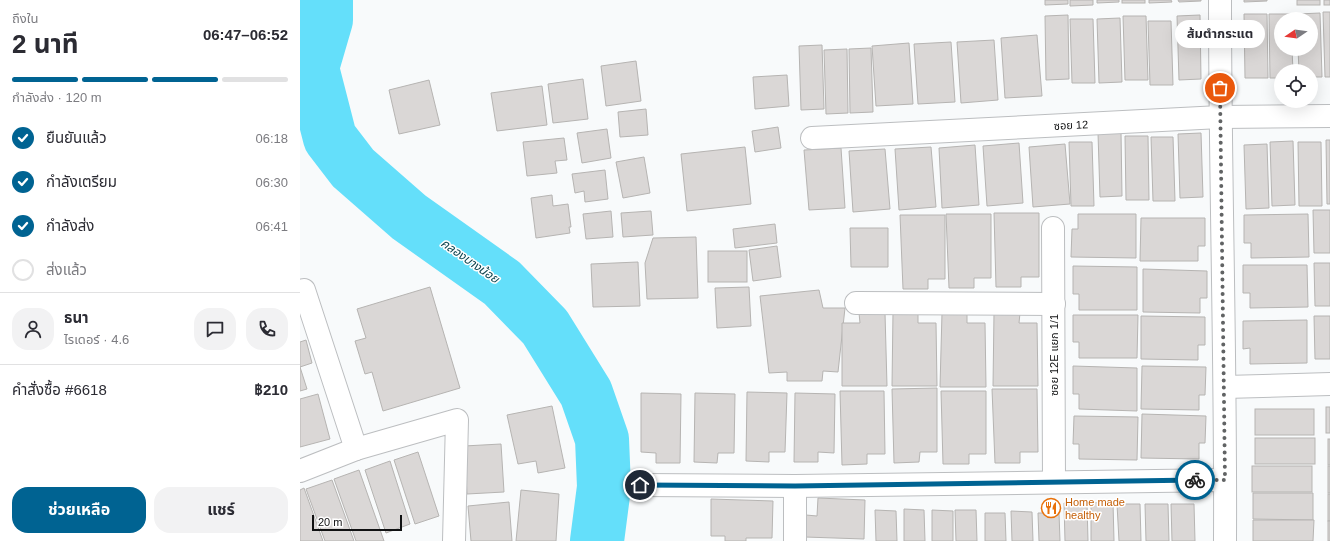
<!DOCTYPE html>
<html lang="th">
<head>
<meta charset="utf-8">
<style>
	body { margin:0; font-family:Helvetica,"Noto Sans Thai",sans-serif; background:#f2f2f3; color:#2b2b33; height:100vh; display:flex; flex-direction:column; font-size:15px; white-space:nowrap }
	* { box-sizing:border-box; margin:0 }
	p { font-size:13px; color:#7c7c81 }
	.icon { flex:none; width:22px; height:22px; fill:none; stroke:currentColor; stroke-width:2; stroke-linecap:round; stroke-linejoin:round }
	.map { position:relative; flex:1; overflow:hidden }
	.drawer { display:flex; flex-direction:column; background:#fff; width:300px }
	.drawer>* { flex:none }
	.needle { width:26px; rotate:257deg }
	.controls { position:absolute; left:974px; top:12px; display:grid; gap:8px }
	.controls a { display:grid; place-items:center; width:44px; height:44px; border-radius:50%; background:#fff; box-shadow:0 4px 16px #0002; font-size:20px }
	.scale { position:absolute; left:12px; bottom:10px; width:90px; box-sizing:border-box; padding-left:4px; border:2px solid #101112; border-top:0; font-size:11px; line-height:14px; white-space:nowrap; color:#101112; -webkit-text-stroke:3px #fff; paint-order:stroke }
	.pin { position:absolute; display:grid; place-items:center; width:34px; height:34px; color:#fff; margin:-17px; border:2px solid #fff; border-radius:50%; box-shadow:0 1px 4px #0007 }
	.courier { position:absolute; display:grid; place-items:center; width:40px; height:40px; margin:-20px; border:3px solid #006392; border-radius:50%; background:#fff; color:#222; box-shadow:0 1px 5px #0007 }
	.bubble { position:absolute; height:28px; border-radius:14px; background:#fff; box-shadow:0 4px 16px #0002; font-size:13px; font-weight:700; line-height:28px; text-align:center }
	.headline em { font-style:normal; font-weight:700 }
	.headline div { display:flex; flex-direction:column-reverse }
	.headline { display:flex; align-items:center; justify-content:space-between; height:68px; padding:0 12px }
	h1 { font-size:26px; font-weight:700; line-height:30px }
	.bar { display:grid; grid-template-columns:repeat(4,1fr); gap:6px 4px; align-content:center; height:48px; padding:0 12px }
	.bar i { height:5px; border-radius:3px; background:#e1e1e2 }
	.bar .active { background:#006392 }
	.bar p { grid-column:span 4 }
	.line { display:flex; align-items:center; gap:10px; padding:0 12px; border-top:1px solid #e1e1e2 }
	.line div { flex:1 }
	.round { display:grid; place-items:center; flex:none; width:42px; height:42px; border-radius:16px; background:#f2f2f3 }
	ol { padding:0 12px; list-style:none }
	li { display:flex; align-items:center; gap:12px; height:44px }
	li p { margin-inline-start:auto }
	li .icon { padding:4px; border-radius:50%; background:#006392; color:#fff; stroke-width:4 }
	li:last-child { color:#7c7c81 }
	li i { width:22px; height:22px; border:2px solid #e1e1e2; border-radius:50% }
	.action { display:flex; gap:8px; margin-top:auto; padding:8px 12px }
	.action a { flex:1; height:46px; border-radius:16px; background:#006392; color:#fff; font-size:16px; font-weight:700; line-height:46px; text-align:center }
	.action a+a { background:#f2f2f3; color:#2b2b33 }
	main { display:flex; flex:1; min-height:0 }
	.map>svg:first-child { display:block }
</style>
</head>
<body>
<main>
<section class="drawer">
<div class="headline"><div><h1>2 นาที</h1><p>ถึงใน</p></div><em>06:47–06:52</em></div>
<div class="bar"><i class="active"></i><i class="active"></i><i class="active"></i><i></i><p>กำลังส่ง · 120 m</p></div>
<ol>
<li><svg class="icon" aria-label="check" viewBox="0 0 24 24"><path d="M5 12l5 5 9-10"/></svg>ยืนยันแล้ว<p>06:18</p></li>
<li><svg class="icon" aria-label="check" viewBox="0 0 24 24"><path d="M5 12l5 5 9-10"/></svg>กำลังเตรียม<p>06:30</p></li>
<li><svg class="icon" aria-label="check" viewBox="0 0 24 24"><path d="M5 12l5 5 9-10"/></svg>กำลังส่ง<p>06:41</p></li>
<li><i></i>ส่งแล้ว</li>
</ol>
<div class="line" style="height:72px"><a class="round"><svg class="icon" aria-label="person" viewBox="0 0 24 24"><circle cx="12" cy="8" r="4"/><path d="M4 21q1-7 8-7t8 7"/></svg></a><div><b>ธนา</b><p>ไรเดอร์ · 4.6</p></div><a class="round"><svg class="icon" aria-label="chat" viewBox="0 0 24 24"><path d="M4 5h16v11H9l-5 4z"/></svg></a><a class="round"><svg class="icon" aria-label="phone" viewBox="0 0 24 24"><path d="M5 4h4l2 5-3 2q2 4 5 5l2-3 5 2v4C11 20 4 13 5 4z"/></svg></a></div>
<div class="line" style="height:52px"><div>คำสั่งซื้อ #6618</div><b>฿210</b></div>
<div class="action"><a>ช่วยเหลือ</a><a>แชร์</a></div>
</section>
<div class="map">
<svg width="1030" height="541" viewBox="0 0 1030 541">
	<rect width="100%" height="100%" fill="#f8fafb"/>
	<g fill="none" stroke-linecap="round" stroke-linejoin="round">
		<polyline stroke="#64dffa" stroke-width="54" points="26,0 26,20 12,68 30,138 53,168 109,217 202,283 245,327 286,393 302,439 304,487 297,541"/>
	</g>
	<g fill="#dad7d6" stroke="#b6b4b2">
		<polygon points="745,0 768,0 768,4 745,5"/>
		<polygon points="770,0 793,0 793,5 770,6"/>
		<polygon points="797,0 819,0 819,2 797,3"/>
		<rect x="822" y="0" width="23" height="3"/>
		<polygon points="849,0 871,0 872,2 849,3"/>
		<polygon points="878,0 901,0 901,1 879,2"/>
		<polygon points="944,0 967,0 967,1 944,2"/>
		<rect x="997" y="0" width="23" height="5"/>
		<rect x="1024" y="0" width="6" height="5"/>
		<polygon points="1023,12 1030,12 1030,77 1025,77"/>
		<polygon points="1020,13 1022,77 1011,77 1011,71 999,71 998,49 1011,49 1011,19 998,19 998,14"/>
		<polygon points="944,14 967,14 968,78 945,78"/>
		<polygon points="969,14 991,14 992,19 981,19 981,49 992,49 993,71 981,71 981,78 970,78"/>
		<polygon points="768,15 769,79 746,80 745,16"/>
		<polygon points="900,15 901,79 879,80 877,16"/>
		<polygon points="823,16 846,16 848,80 825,80"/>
		<polygon points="820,18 822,82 799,83 797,19"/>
		<polygon points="770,19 793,19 795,83 772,83"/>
		<polygon points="848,21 871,21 873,85 850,85"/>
		<polygon points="737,35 742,96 705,98 701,38"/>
		<polygon points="694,40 698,100 661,103 657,42"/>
		<polygon points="651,42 655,102 618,104 614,44"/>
		<polygon points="609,43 613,104 576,106 572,46"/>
		<polygon points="522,45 524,109 501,110 499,46"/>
		<polygon points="571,48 573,112 550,113 549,49"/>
		<polygon points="547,49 548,113 526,114 524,50"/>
		<polygon points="336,61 341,101 306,106 301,66"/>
		<polygon points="487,75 489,106 455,109 453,77"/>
		<polygon points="283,79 288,119 253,123 248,84"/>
		<polygon points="129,80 140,125 99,134 89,90"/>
		<polygon points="242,86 247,125 197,131 191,93"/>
		<polygon points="346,109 348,135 320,137 318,112"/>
		<polygon points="478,127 481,148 455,152 452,131"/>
		<polygon points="307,129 311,158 282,163 277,133"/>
		<polygon points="821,132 822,196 800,197 798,133"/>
		<polygon points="901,133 903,197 880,198 878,134"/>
		<polygon points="825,136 848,136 849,200 826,200"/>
		<polygon points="851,137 873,137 875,201 853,201"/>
		<polygon points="264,138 267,160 255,161 257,173 227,176 223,142"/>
		<polygon points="1026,140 1030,140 1030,204 1027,204"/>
		<polygon points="993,141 995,205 972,206 970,142"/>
		<polygon points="769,142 792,142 794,206 771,206"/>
		<polygon points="998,142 1021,142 1022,206 999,206"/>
		<polygon points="719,143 723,203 687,206 683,146"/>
		<polygon points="765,144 770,204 733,207 729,147"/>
		<polygon points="967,144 969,208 946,209 944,145"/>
		<polygon points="675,145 679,205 642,208 639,148"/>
		<polygon points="445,147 451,204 387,211 381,154"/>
		<polygon points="631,147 636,207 599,210 595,149"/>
		<polygon points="541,148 545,208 509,210 504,150"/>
		<polygon points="585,149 590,209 553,212 549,151"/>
		<polygon points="344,157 350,193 323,198 316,162"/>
		<polygon points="305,170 308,199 285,202 284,191 275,193 272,174"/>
		<polygon points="252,195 253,206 268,204 271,227 269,227 270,233 236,238 231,198"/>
		<polygon points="1013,210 1030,210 1030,253 1014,253"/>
		<polygon points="311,211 313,237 286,239 283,214"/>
		<polygon points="351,211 353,235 323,237 321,213"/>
		<polygon points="694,213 739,213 739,277 721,277 721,287 696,287"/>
		<polygon points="646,214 691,214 691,278 674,278 674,288 649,288"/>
		<polygon points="778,214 836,214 836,258 771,257 772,229 778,229"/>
		<polygon points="1008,214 1009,257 951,258 951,243 944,243 944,215"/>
		<polygon points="600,215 645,215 645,279 628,279 628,289 603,289"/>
		<polygon points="841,218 905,218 905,246 898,246 898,261 840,261"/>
		<polygon points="475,224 477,243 435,248 433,229"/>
		<polygon points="550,228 588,228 588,267 551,267"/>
		<polygon points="396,237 398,298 347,299 345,263 353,238"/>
		<polygon points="477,246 481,277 453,281 449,250"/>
		<rect x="408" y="251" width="39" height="31"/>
		<polygon points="338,262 340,306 293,307 291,264"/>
		<polygon points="1014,263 1030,263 1030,306 1015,306"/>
		<polygon points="943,265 1007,265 1008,307 950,308 950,293 943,293"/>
		<polygon points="773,266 837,267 837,310 779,310 779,294 773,294"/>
		<polygon points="843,269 907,271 907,298 900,298 900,313 843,312"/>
		<polygon points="130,287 160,388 83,411 72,372 65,374 55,341 66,338 57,309"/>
		<polygon points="449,287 451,326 417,328 415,288"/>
		<polygon points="519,290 523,308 545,308 538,372 523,371 522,381 487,381 487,372 469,373 460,296"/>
		<polygon points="593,312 618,312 618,323 636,323 637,386 592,386"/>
		<polygon points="559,313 585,313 587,386 542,386 542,323 560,323"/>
		<polygon points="642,313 667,313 667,323 685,323 686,387 640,387"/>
		<polygon points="694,313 720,313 719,323 737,323 738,386 693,386"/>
		<polygon points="773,315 838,315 837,358 779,358 779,342 773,342"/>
		<polygon points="841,316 905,317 905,345 898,345 898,360 841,359"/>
		<polygon points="1014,316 1030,316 1030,359 1015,359"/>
		<polygon points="1007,320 1007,363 950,364 950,348 943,349 943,321"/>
		<polygon points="6,340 12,363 0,367 7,389 0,391 0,342"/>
		<polygon points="773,366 837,368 837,411 779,409 779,394 773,394"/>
		<polygon points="842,366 906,367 905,395 899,395 899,410 841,409"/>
		<polygon points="637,388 637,452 620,452 619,462 594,463 592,389"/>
		<polygon points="692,389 737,389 738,452 720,452 720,463 695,463"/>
		<polygon points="540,391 584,391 585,454 567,454 567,464 542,465"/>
		<polygon points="641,391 686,391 686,454 669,454 669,464 643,464"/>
		<polygon points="447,392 487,393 485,452 469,452 469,462 446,461"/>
		<polygon points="341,393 381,394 380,463 356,463 356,453 341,452"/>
		<polygon points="395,393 435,394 434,453 418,453 417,463 394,462"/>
		<polygon points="495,393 535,394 534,453 518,452 518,462 494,462"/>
		<polygon points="18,394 30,439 0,447 0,399"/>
		<polygon points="252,406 265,468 238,473 236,461 218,464 207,415"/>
		<rect x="1026" y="407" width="4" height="26"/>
		<rect x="955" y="409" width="59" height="26"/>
		<polygon points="842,414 906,416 905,443 899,443 899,459 841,458"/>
		<polygon points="774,416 838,417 837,460 779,459 779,444 773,444"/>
		<rect x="955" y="438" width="60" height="26"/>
		<rect x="1028" y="439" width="2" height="26"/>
		<polygon points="201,444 204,492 167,494 164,446"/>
		<polygon points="118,452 139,516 115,524 94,460"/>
		<polygon points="90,461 110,524 86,533 65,470"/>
		<rect x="952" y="466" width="60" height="26"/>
		<rect x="1028" y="466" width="2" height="27"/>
		<polygon points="59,470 84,541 56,541 34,479"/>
		<polygon points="32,480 54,541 25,541 6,489"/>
		<polygon points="4,488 23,541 0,541 0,490"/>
		<polygon points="221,490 259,494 256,541 216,541"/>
		<polygon points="953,493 1013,493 1013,520 953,519"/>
		<rect x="1028" y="494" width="2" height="27"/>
		<polygon points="518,498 565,500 564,539 505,537 506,515 517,516"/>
		<polygon points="411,499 473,501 472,538 446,538 446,541 425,541 425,536 411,536"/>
		<polygon points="209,502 212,541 171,541 168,506"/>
		<polygon points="813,502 814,541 791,541 791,503"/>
		<polygon points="764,503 787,503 788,541 765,541"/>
		<polygon points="817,504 840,504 841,541 819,541"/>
		<polygon points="845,504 868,504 869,541 846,541"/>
		<polygon points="871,504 894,504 895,541 872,541"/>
		<polygon points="604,509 624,510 625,541 604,541"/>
		<polygon points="575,510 596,511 597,541 576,541"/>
		<polygon points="632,510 653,511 653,541 632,541"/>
		<polygon points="655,510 676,510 677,541 656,541"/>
		<polygon points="711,511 732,512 733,541 712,541"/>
		<polygon points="685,513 705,513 706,541 685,541"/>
		<polygon points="738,513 759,513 760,541 739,541"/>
		<polygon points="953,520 1014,520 1013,541 953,541"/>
		<rect x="1028" y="521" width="2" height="20"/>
	</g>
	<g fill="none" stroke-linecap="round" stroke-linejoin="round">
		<g stroke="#bcbec0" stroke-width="24">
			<g id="minor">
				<path d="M920 0C920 180 926 361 925 541"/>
				<polyline points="512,138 920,117 1030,116"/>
				<polyline points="753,228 754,482"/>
				<polyline points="4,290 56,449"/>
				<polyline points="556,303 754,304"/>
				<polyline points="925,387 1030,384"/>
				<polyline points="0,471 56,449 157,420 154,541"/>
				<polyline points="340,485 495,486 925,480"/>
				<polyline points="495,541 495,486"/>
			</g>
		</g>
		<use href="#minor" stroke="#fff" stroke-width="22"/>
	</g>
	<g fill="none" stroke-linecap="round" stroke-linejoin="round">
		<polyline stroke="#616364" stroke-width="4" stroke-dasharray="0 7.2" points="895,480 925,480 920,88"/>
		<polyline stroke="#006392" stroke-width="5" points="340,485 495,486 895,480"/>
	</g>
	<defs>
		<g id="restaurant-ring" transform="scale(1)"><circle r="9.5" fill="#fff" stroke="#e8710a" stroke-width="1.5"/><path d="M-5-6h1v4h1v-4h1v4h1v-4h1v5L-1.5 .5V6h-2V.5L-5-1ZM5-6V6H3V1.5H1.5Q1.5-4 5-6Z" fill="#e8710a"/></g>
	</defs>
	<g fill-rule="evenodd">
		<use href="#restaurant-ring" x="751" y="508"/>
	</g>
	<g text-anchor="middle" stroke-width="3" stroke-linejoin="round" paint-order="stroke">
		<g font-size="11" fill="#101112" stroke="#fff">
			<text transform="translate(771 125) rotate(-3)" y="4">ซอย 12</text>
			<text transform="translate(754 355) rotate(-90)" y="4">ซอย 12E แยก 1/1</text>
		</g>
		<g font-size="11" fill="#c56008" stroke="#fff" text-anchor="start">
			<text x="765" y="506">Home made<tspan x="765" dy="13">healthy</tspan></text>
		</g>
		<g font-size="12" font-style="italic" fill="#0d4550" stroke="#fff">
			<text transform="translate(170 261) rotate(35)" y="4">คลองบางน้อย</text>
		</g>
	</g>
</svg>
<div class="controls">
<a><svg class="needle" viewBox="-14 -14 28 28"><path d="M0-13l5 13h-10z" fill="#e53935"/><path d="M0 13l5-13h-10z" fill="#7c7c81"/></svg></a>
<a><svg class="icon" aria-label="locate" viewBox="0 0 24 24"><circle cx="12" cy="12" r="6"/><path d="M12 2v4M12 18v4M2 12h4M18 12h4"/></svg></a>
</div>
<div class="scale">20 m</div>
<div class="pin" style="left:920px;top:88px;background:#ea580c"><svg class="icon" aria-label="bag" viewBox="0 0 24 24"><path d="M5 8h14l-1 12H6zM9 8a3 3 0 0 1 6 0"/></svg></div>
<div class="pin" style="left:340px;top:485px;background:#1f2937"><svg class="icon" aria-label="home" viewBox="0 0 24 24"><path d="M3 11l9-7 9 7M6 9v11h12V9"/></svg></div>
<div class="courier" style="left:895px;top:480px"><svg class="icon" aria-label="bike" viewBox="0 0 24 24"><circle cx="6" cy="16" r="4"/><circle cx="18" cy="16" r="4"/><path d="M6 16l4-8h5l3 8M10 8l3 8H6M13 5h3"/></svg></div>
<div class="bubble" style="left:875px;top:20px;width:90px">ส้มตำกระแต</div>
</div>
</main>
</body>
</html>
